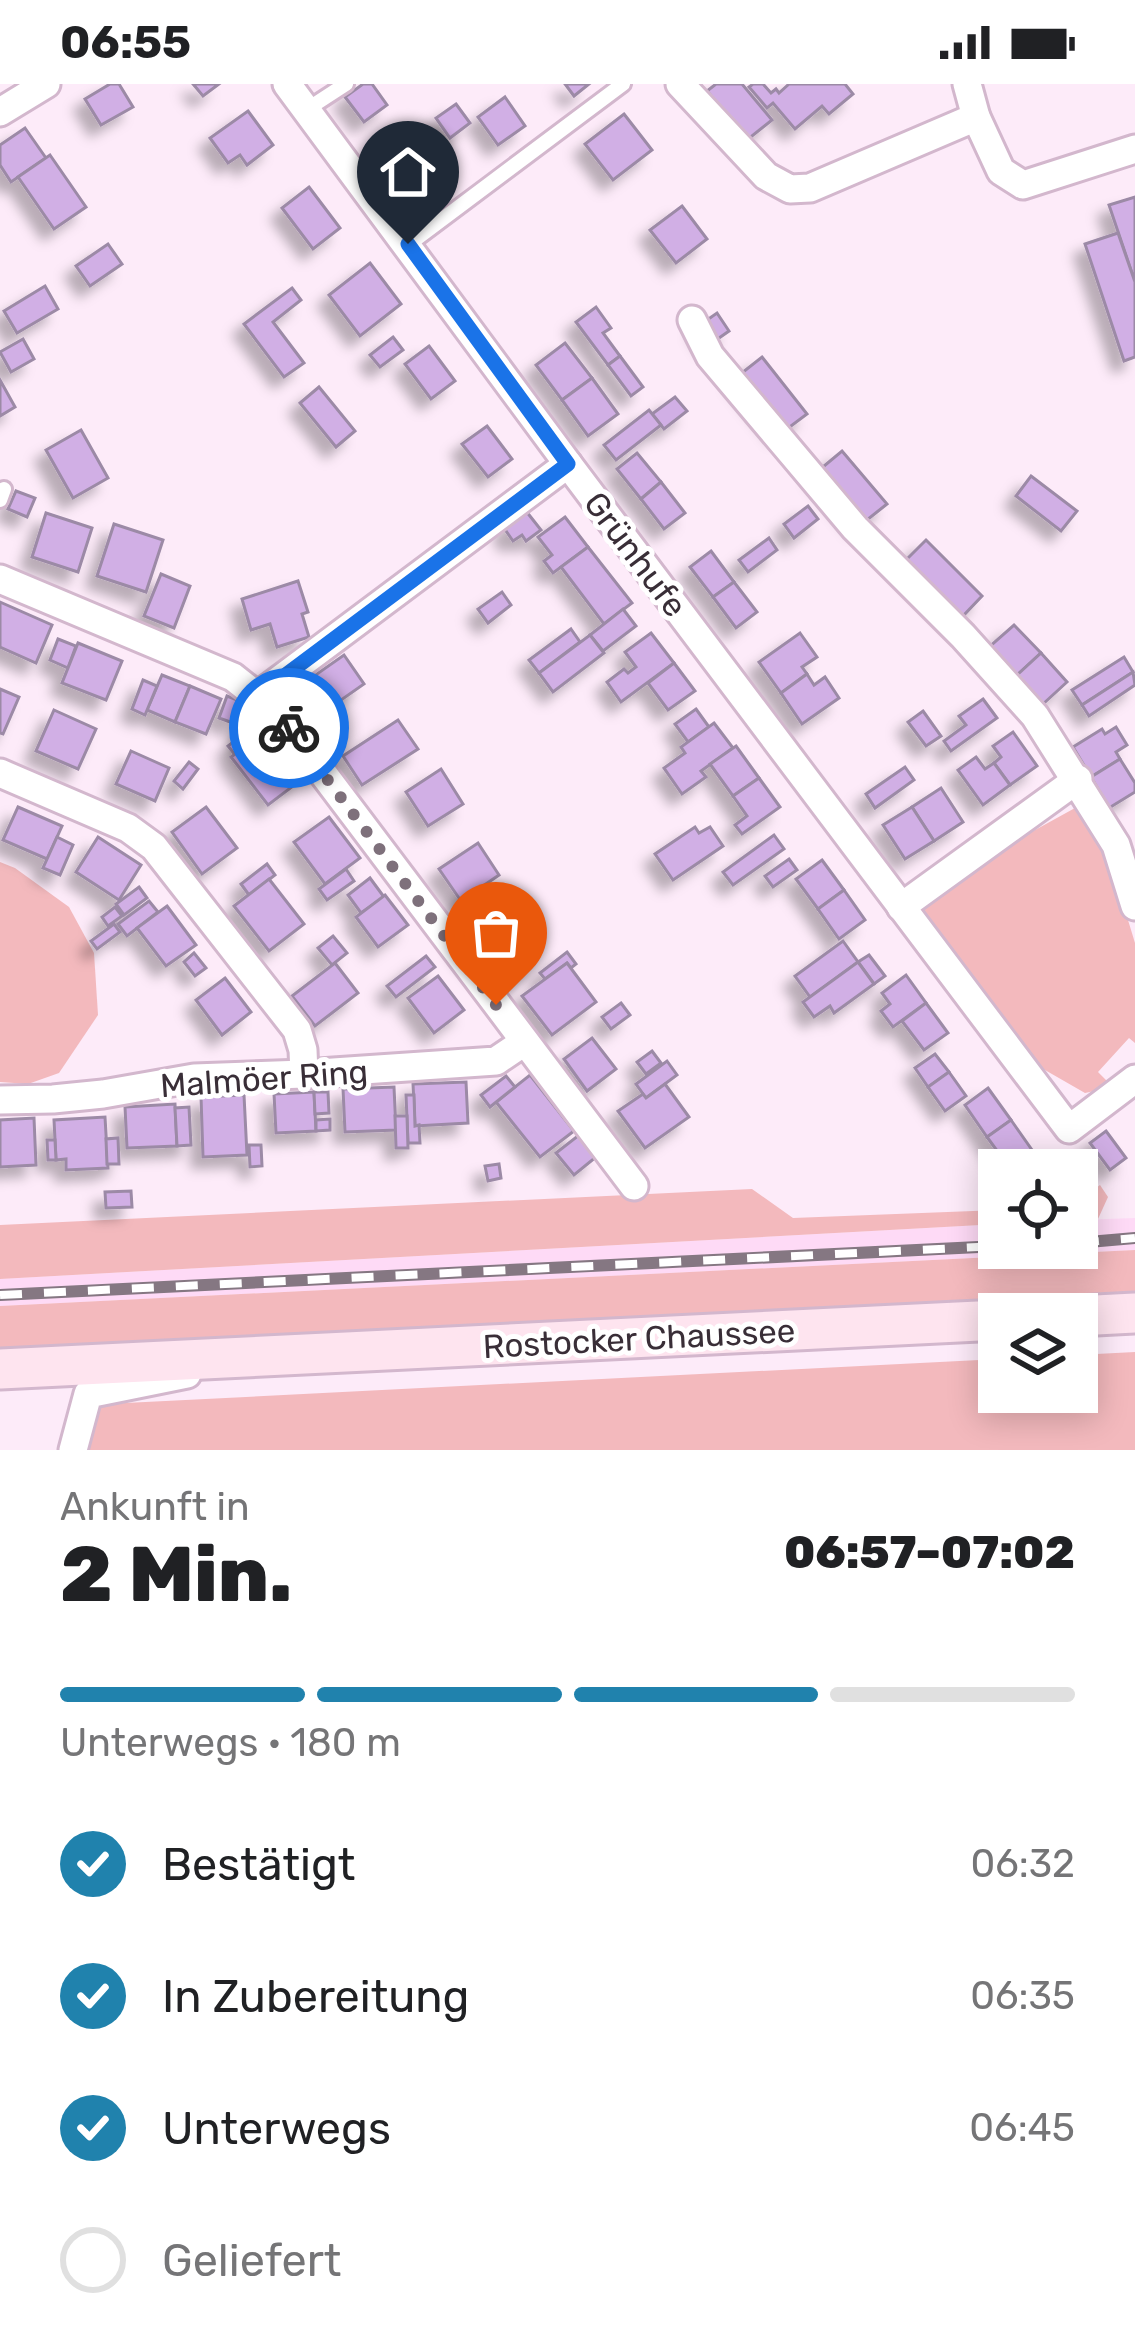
<!DOCTYPE html>
<html lang="de">
<head>
<meta charset="utf-8">
<style>
	body { margin:0; font-family:Rubik,sans-serif; background:#f6f6f6; color:#202124; height:100vh; display:flex; flex-direction:column; font-size:45px; white-space:nowrap }
	* { box-sizing:border-box; margin:0 }
	p { font-size:39px; color:#757577 }
	.icon { flex:none; width:66px; height:66px; fill:none; stroke:currentColor; stroke-width:2; stroke-linecap:round; stroke-linejoin:round }
	.map { position:relative; height:1366px; overflow:hidden }
	.details { display:flex; flex-direction:column; background:#fff; flex:1 }
	.details>* { flex:none }
	.tools { position:absolute; left:978px; top:1065px; display:grid; gap:24px }
	.tools a { display:grid; place-items:center; width:120px; height:120px; border-radius:0px; background:#fff; box-shadow:0 6px 30px #0003; font-size:60px }
	.pin { position:absolute; display:grid; place-items:center; width:102px; height:102px; color:#fff; margin:-123px -51px; border-radius:50% 50% 50% 0; rotate:-45deg; box-shadow:0 0 12px #0007 }
	.pin .icon { rotate:45deg }
	.courier { position:absolute; display:grid; place-items:center; width:120px; height:120px; margin:-60px; border:9px solid #1a73e8; border-radius:50%; background:#fff; color:#222; box-shadow:0 3px 15px #0007 }
	.overview em { font-style:normal; font-weight:800 }
	.overview div { display:flex; flex-direction:column-reverse }
	.overview { display:flex; align-items:center; justify-content:space-between; height:204px; padding:0 60px }
	h1 { font-size:78px; font-weight:800; line-height:90px }
	.bar { display:grid; grid-template-columns:repeat(4,1fr); gap:18px 12px; align-content:center; height:144px; padding:0 60px }
	.bar i { height:15px; border-radius:9px; background:#e0e0e0 }
	.bar .active { background:#2082ad }
	.bar p { grid-column:span 4 }
	ol { padding:0 60px; list-style:none }
	li { display:flex; align-items:center; gap:36px; height:132px }
	li p { margin-inline-start:auto }
	li .icon { padding:12px; border-radius:50%; background:#2082ad; color:#fff; stroke-width:4 }
	li:last-child { color:#757577 }
	li i { width:66px; height:66px; border:6px solid #e0e0e0; border-radius:50% }
	.status { display:flex; justify-content:space-between; align-items:center; height:84px; padding:0 60px; background:#fff; direction:ltr }
	.status svg { height:33px; fill:currentColor }
	.map>svg:first-child { display:block }
</style>
</head>
<body>
<div class="status"><b>06:55</b><svg viewBox="0 0 49 12"><path d="M0 12V9h3v3zM5 12V6h3v6zM10 12V3h3v9zM15 12V0h3v12zM26 1h20v11H26zM47 4h2v5h-2z"/></svg></div>
<div class="map">
<svg width="1135" height="1366" viewBox="0 0 1135 1366">
	<defs>
		<filter id="shadow"><feDropShadow dx="-11" dy="11" stdDeviation="6" flood-color="#0004"/></filter>
	</defs>
	<rect width="100%" height="100%" fill="#fdebf9"/>
	<polygon fill="#fedaf6" points="1135,1134 1135,1166 0,1222 0,1195 999,1140 999,1164 1077,1164 1077,1136"/>
	<g fill="#f3b9bd">
		<polygon points="1075,724 1103,754 1135,859 1135,959 1129,954 1098,988 1113,1003 1085,1009 1031,978 921,826 957,789"/>
		<polygon points="0,778 15,784 69,823 94,869 98,931 59,989 28,1000 0,998"/>
		<polygon points="1100,1101 1108,1113 1098,1135 1077,1136 1077,1118"/>
		<polygon points="752,1105 793,1134 999,1126 999,1140 0,1195 0,1141"/>
		<polygon points="1135,1166 1135,1220 0,1272 0,1222"/>
		<polygon points="1135,1268 1135,1366 73,1366 85,1321 999,1275 999,1308 1077,1308 1077,1271"/>
	</g>
	<g fill="#d1afe5" stroke="#9c8aa6" stroke-width="3" filter="url(#shadow)">
		<polygon points="110,0 119,0 133,23 101,41 85,15"/>
		<polygon points="193,0 219,0 203,12"/>
		<polygon points="363,0 372,0 387,21 364,38 345,13"/>
		<polygon points="565,0 589,0 574,12"/>
		<polygon points="716,0 742,0 772,36 747,56 707,7"/>
		<polygon points="753,0 763,0 771,9 776,5 779,9 789,0 845,0 853,10 829,30 822,22 795,45 773,19 767,24 749,3"/>
		<polygon points="505,13 525,42 498,61 478,33"/>
		<polygon points="456,20 470,39 450,54 436,34"/>
		<polygon points="248,27 273,61 247,81 240,71 228,79 210,54"/>
		<polygon points="624,30 652,66 613,96 585,60"/>
		<polygon points="25,44 46,74 11,98 0,81 0,61"/>
		<polygon points="432,65 455,95 417,124 394,94"/>
		<polygon points="50,71 86,123 54,145 18,93"/>
		<polygon points="309,103 340,144 313,165 282,124"/>
		<polygon points="1135,113 1135,198 1109,121"/>
		<polygon points="682,122 707,155 676,179 650,146"/>
		<polygon points="1118,149 1135,198 1135,273 1124,277 1085,160"/>
		<polygon points="108,160 122,180 90,202 76,182"/>
		<polygon points="370,179 401,220 360,252 329,211"/>
		<polygon points="45,202 58,225 17,249 4,227"/>
		<polygon points="292,204 301,216 273,238 304,279 284,293 244,240"/>
		<polygon points="596,223 611,244 603,249 620,272 608,281 576,238"/>
		<polygon points="717,229 729,247 712,259 700,241"/>
		<polygon points="393,253 403,266 380,283 370,271"/>
		<polygon points="23,255 34,275 11,288 0,268"/>
		<polygon points="565,259 592,294 562,316 536,281"/>
		<polygon points="429,262 455,297 431,315 405,280"/>
		<polygon points="620,272 643,303 631,312 608,281"/>
		<polygon points="762,273 807,330 783,348 738,292"/>
		<polygon points="592,294 618,330 588,352 562,316"/>
		<polygon points="0,296 15,323 0,332"/>
		<polygon points="319,303 355,347 336,363 300,319"/>
		<polygon points="675,313 687,327 664,345 652,330"/>
		<polygon points="649,326 661,341 616,376 604,361"/>
		<polygon points="487,342 512,375 488,393 462,360"/>
		<polygon points="81,346 108,394 73,414 46,366"/>
		<polygon points="842,367 887,420 862,440 818,387"/>
		<polygon points="637,369 661,398 641,415 617,385"/>
		<polygon points="1031,392 1077,427 1061,447 1016,412"/>
		<polygon points="661,398 685,429 664,445 641,415"/>
		<polygon points="16,407 35,414 27,433 8,425"/>
		<polygon points="808,422 818,435 794,454 784,440"/>
		<polygon points="526,427 541,446 526,457 522,451 513,457 504,444"/>
		<polygon points="46,429 92,444 78,488 32,473"/>
		<polygon points="565,433 588,463 553,489 544,477 552,471 538,453"/>
		<polygon points="114,440 163,456 146,508 97,492"/>
		<polygon points="769,454 777,466 748,488 739,476"/>
		<polygon points="926,456 982,512 962,533 905,477"/>
		<polygon points="588,463 632,519 604,540 561,483"/>
		<polygon points="711,467 734,498 713,513 690,483"/>
		<polygon points="161,490 190,502 174,544 144,532"/>
		<polygon points="298,497 308,528 302,530 309,553 277,563 270,540 251,546 242,515"/>
		<polygon points="734,498 757,528 736,544 713,513"/>
		<polygon points="502,508 511,521 488,539 478,525"/>
		<polygon points="0,518 52,541 36,579 0,563"/>
		<polygon points="623,525 636,542 603,567 590,551"/>
		<polygon points="1014,541 1041,569 1016,592 989,563"/>
		<polygon points="571,545 580,558 539,589 529,576"/>
		<polygon points="651,549 674,579 621,618 607,598 624,585 628,589 636,583 625,568"/>
		<polygon points="800,549 817,573 802,583 807,590 781,609 759,578"/>
		<polygon points="590,551 604,569 553,608 539,589"/>
		<polygon points="58,555 76,562 68,584 50,576"/>
		<polygon points="78,559 122,577 106,616 62,599"/>
		<polygon points="1041,569 1067,598 1043,620 1016,592"/>
		<polygon points="344,571 364,600 334,621 314,592"/>
		<polygon points="1124,573 1133,588 1082,621 1072,606"/>
		<polygon points="674,579 695,607 668,626 648,599"/>
		<polygon points="1133,588 1135,601 1089,632 1082,621"/>
		<polygon points="807,590 814,601 825,593 839,614 802,640 781,609"/>
		<polygon points="162,591 190,602 175,638 147,626"/>
		<polygon points="143,596 157,602 145,631 132,625"/>
		<polygon points="190,602 221,615 206,650 175,638"/>
		<polygon points="0,605 19,613 3,650 0,649"/>
		<polygon points="227,612 240,617 233,639 219,634"/>
		<polygon points="983,615 997,634 951,667 944,657 966,641 959,632"/>
		<polygon points="696,625 709,643 688,658 675,640"/>
		<polygon points="54,626 96,645 78,685 36,667"/>
		<polygon points="923,627 941,652 926,662 908,638"/>
		<polygon points="398,636 418,665 362,701 343,672"/>
		<polygon points="714,639 733,664 701,687 706,693 682,710 664,684 685,669 681,663"/>
		<polygon points="1116,643 1127,661 1116,668 1120,675 1091,693 1073,663 1102,645 1105,650"/>
		<polygon points="250,645 257,655 235,671 228,662"/>
		<polygon points="265,648 301,696 268,721 231,673"/>
		<polygon points="1013,648 1037,682 1010,701 994,679 1001,673 993,662"/>
		<polygon points="736,662 759,694 733,712 710,680"/>
		<polygon points="131,667 169,684 155,717 116,700"/>
		<polygon points="976,673 985,685 994,679 1010,701 983,721 958,686"/>
		<polygon points="1120,675 1135,699 1135,708 1109,724 1091,693"/>
		<polygon points="189,678 198,685 183,705 174,697"/>
		<polygon points="905,683 914,696 875,724 866,710"/>
		<polygon points="441,685 463,720 428,742 406,708"/>
		<polygon points="759,694 780,723 742,750 735,741 747,732 733,712"/>
		<polygon points="941,704 963,738 934,757 912,723"/>
		<polygon points="18,723 62,742 47,775 3,756"/>
		<polygon points="206,723 237,764 202,790 172,748"/>
		<polygon points="912,723 934,757 905,775 883,741"/>
		<polygon points="329,733 360,774 325,800 294,758"/>
		<polygon points="695,743 699,749 710,743 723,762 673,796 655,770"/>
		<polygon points="774,751 784,765 733,801 723,788"/>
		<polygon points="57,753 73,761 60,791 43,784"/>
		<polygon points="98,753 141,781 119,816 76,788"/>
		<polygon points="478,759 499,791 461,817 439,785"/>
		<polygon points="789,775 797,786 773,803 765,792"/>
		<polygon points="822,776 844,806 818,825 796,795"/>
		<polygon points="267,780 275,791 249,811 241,800"/>
		<polygon points="346,785 354,797 327,816 319,805"/>
		<polygon points="370,794 384,813 361,829 348,811"/>
		<polygon points="269,795 304,840 269,867 234,822"/>
		<polygon points="139,803 147,814 124,831 116,820"/>
		<polygon points="844,806 865,836 839,855 818,825"/>
		<polygon points="385,811 408,841 378,863 356,833"/>
		<polygon points="149,817 158,828 127,852 118,840"/>
		<polygon points="513,819 530,844 517,853 526,867 499,886 472,846"/>
		<polygon points="167,822 196,861 166,882 137,844"/>
		<polygon points="115,823 122,832 108,842 102,833"/>
		<polygon points="114,840 120,848 97,865 91,857"/>
		<polygon points="333,852 347,869 332,881 318,864"/>
		<polygon points="843,857 858,878 810,913 795,892"/>
		<polygon points="526,867 533,877 504,897 497,887"/>
		<polygon points="567,868 576,880 571,884 567,879 545,895 540,889"/>
		<polygon points="194,869 206,884 195,892 184,878"/>
		<polygon points="869,871 885,892 874,900 858,878"/>
		<polygon points="426,872 435,883 396,913 387,902"/>
		<polygon points="858,878 874,900 834,929 830,922 814,933 803,918"/>
		<polygon points="335,879 358,909 315,942 292,912"/>
		<polygon points="567,879 596,918 552,951 522,912"/>
		<polygon points="906,891 926,919 893,943 881,927 890,920 882,909"/>
		<polygon points="438,892 464,926 434,949 408,914"/>
		<polygon points="225,894 251,928 222,951 196,916"/>
		<polygon points="621,919 630,931 611,945 602,933"/>
		<polygon points="926,919 948,949 924,966 902,937"/>
		<polygon points="592,954 616,985 587,1007 564,975"/>
		<polygon points="652,967 661,979 646,990 637,978"/>
		<polygon points="935,970 949,988 928,1003 915,984"/>
		<polygon points="667,977 677,991 646,1014 636,1000"/>
		<polygon points="949,988 966,1012 945,1027 928,1003"/>
		<polygon points="530,991 574,1047 540,1073 496,1018"/>
		<polygon points="506,992 515,1003 490,1023 481,1011"/>
		<polygon points="466,998 468,1039 415,1042 413,1000"/>
		<polygon points="665,1000 689,1033 645,1064 618,1027 643,1010 646,1014"/>
		<polygon points="394,1003 396,1046 345,1048 343,1005"/>
		<polygon points="988,1004 1011,1036 987,1053 965,1021"/>
		<polygon points="314,1008 316,1047 276,1049 274,1010"/>
		<polygon points="314,1008 328,1008 329,1029 315,1030"/>
		<polygon points="244,1011 247,1071 203,1073 201,1013"/>
		<polygon points="406,1011 414,1011 415,1042 419,1041 420,1059 408,1059"/>
		<polygon points="175,1020 177,1062 127,1064 125,1023"/>
		<polygon points="189,1023 191,1061 177,1062 175,1024"/>
		<polygon points="395,1032 407,1032 408,1064 396,1064"/>
		<polygon points="105,1033 108,1084 66,1086 66,1075 56,1076 54,1036"/>
		<polygon points="34,1034 36,1081 0,1083 0,1036"/>
		<polygon points="330,1035 330,1046 316,1047 316,1036"/>
		<polygon points="1011,1036 1039,1076 1025,1086 1011,1086 987,1053"/>
		<polygon points="1106,1047 1126,1074 1110,1086 1090,1059"/>
		<polygon points="579,1051 596,1073 574,1091 556,1069"/>
		<polygon points="118,1054 119,1080 107,1080 106,1055"/>
		<polygon points="47,1056 55,1056 56,1076 48,1076"/>
		<polygon points="249,1061 261,1061 262,1082 250,1083"/>
		<polygon points="499,1080 501,1094 488,1097 485,1082"/>
		<polygon points="131,1107 132,1123 106,1124 105,1108"/>
	</g>
	<g fill="none" stroke-linecap="round" stroke-linejoin="round">
		<g stroke="#d3b7cd" stroke-width="20">
			<g id="lane">
				<polyline points="306,26 346,0"/>
				<polyline points="408,161 623,0"/>
				<polyline points="0,416 4,405"/>
			</g>
		</g>
		<g stroke="#d3b7cd" stroke-width="33">
			<g id="street">
				<polyline points="287,0 568,380 1069,1045 1135,995"/>
				<polyline points="680,0 766,92 790,105 810,104 976,33"/>
				<polyline points="967,0 976,33 1001,87 1023,101 1135,65"/>
				<polyline points="0,28 46,0"/>
				<polyline points="692,236 710,272 855,444 963,552 1035,632 1116,761 1135,822"/>
				<polyline points="0,495 233,593 276,627 634,1102"/>
				<polyline points="259,611 568,380"/>
				<polyline points="0,689 128,744 154,763 297,946 303,966 304,990"/>
				<polyline points="901,823 1078,695"/>
				<polyline points="0,1016 53,1015 103,1010 194,994 304,990 496,977 524,958"/>
				<polyline points="73,1366 88,1310 187,1290"/>
			</g>
		</g>
		<g stroke="#d3b7cd" stroke-width="45">
			<g id="secondary">
				<polyline points="1077,1232 1135,1229"/>
				<polyline points="0,1285 999,1236"/>
			</g>
		</g>
		<use href="#lane" stroke="#fff" stroke-width="14"/>
		<use href="#street" stroke="#fff" stroke-width="27"/>
		<use href="#secondary" stroke="#fee4ef" stroke-width="39"/>
		<g stroke="#857782" stroke-width="12">
			<g id="rail">
				<polyline points="1077,1159 1135,1154"/>
				<polyline points="0,1211 999,1162"/>
			</g>
		</g>
		<use href="#rail" stroke="#fff" stroke-width="8" stroke-dasharray="22" stroke-linecap="butt"/>
	</g>
	<g fill="none" stroke-linecap="round" stroke-linejoin="round">
		<polyline stroke="#7e707b" stroke-width="12" stroke-dasharray="0 21.6" points="289,644 496,921"/>
		<polyline stroke="#1a73e8" stroke-width="15" points="289,644 259,611 568,380 408,160"/>
	</g>
	<g text-anchor="middle" stroke-width="10" stroke-linejoin="round" paint-order="stroke">
		<g font-size="33" fill="#392e37" stroke="#fff">
			<text transform="translate(636 470) rotate(53)" y="12">Grünhufe</text>
			<text transform="translate(264 994) rotate(-4)" y="12">Malmöer Ring</text>
			<text transform="translate(639 1254) rotate(-3)" y="12">Rostocker Chaussee</text>
		</g>
	</g>
</svg>
<div class="tools">
<a><svg class="icon" aria-label="locate" viewBox="0 0 24 24"><circle cx="12" cy="12" r="6"/><path d="M12 2v4M12 18v4M2 12h4M18 12h4"/></svg></a>
<a><svg class="icon" aria-label="layers" viewBox="0 0 24 24"><path d="M12 4l9 5-9 5-9-5zM3 14l9 5 9-5"/></svg></a>
</div>
<div class="pin" style="left:496px;top:921px;background:#ea580c"><svg class="icon" aria-label="bag" viewBox="0 0 24 24"><path d="M5 8h14l-1 12H6zM9 8a3 3 0 0 1 6 0"/></svg></div>
<div class="pin" style="left:408px;top:160px;background:#1f2937"><svg class="icon" aria-label="home" viewBox="0 0 24 24"><path d="M3 11l9-7 9 7M6 9v11h12V9"/></svg></div>
<div class="courier" style="left:289px;top:644px"><svg class="icon" aria-label="bike" viewBox="0 0 24 24"><circle cx="6" cy="16" r="4"/><circle cx="18" cy="16" r="4"/><path d="M6 16l4-8h5l3 8M10 8l3 8H6M13 5h3"/></svg></div>
</div>
<section class="details">
<div class="overview"><div><h1>2 Min.</h1><p>Ankunft in</p></div><em>06:57–07:02</em></div>
<div class="bar"><i class="active"></i><i class="active"></i><i class="active"></i><i></i><p>Unterwegs · 180 m</p></div>
<ol>
<li><svg class="icon" aria-label="check" viewBox="0 0 24 24"><path d="M5 12l5 5 9-10"/></svg>Bestätigt<p>06:32</p></li>
<li><svg class="icon" aria-label="check" viewBox="0 0 24 24"><path d="M5 12l5 5 9-10"/></svg>In Zubereitung<p>06:35</p></li>
<li><svg class="icon" aria-label="check" viewBox="0 0 24 24"><path d="M5 12l5 5 9-10"/></svg>Unterwegs<p>06:45</p></li>
<li><i></i>Geliefert</li>
</ol>
</section>
</body>
</html>
